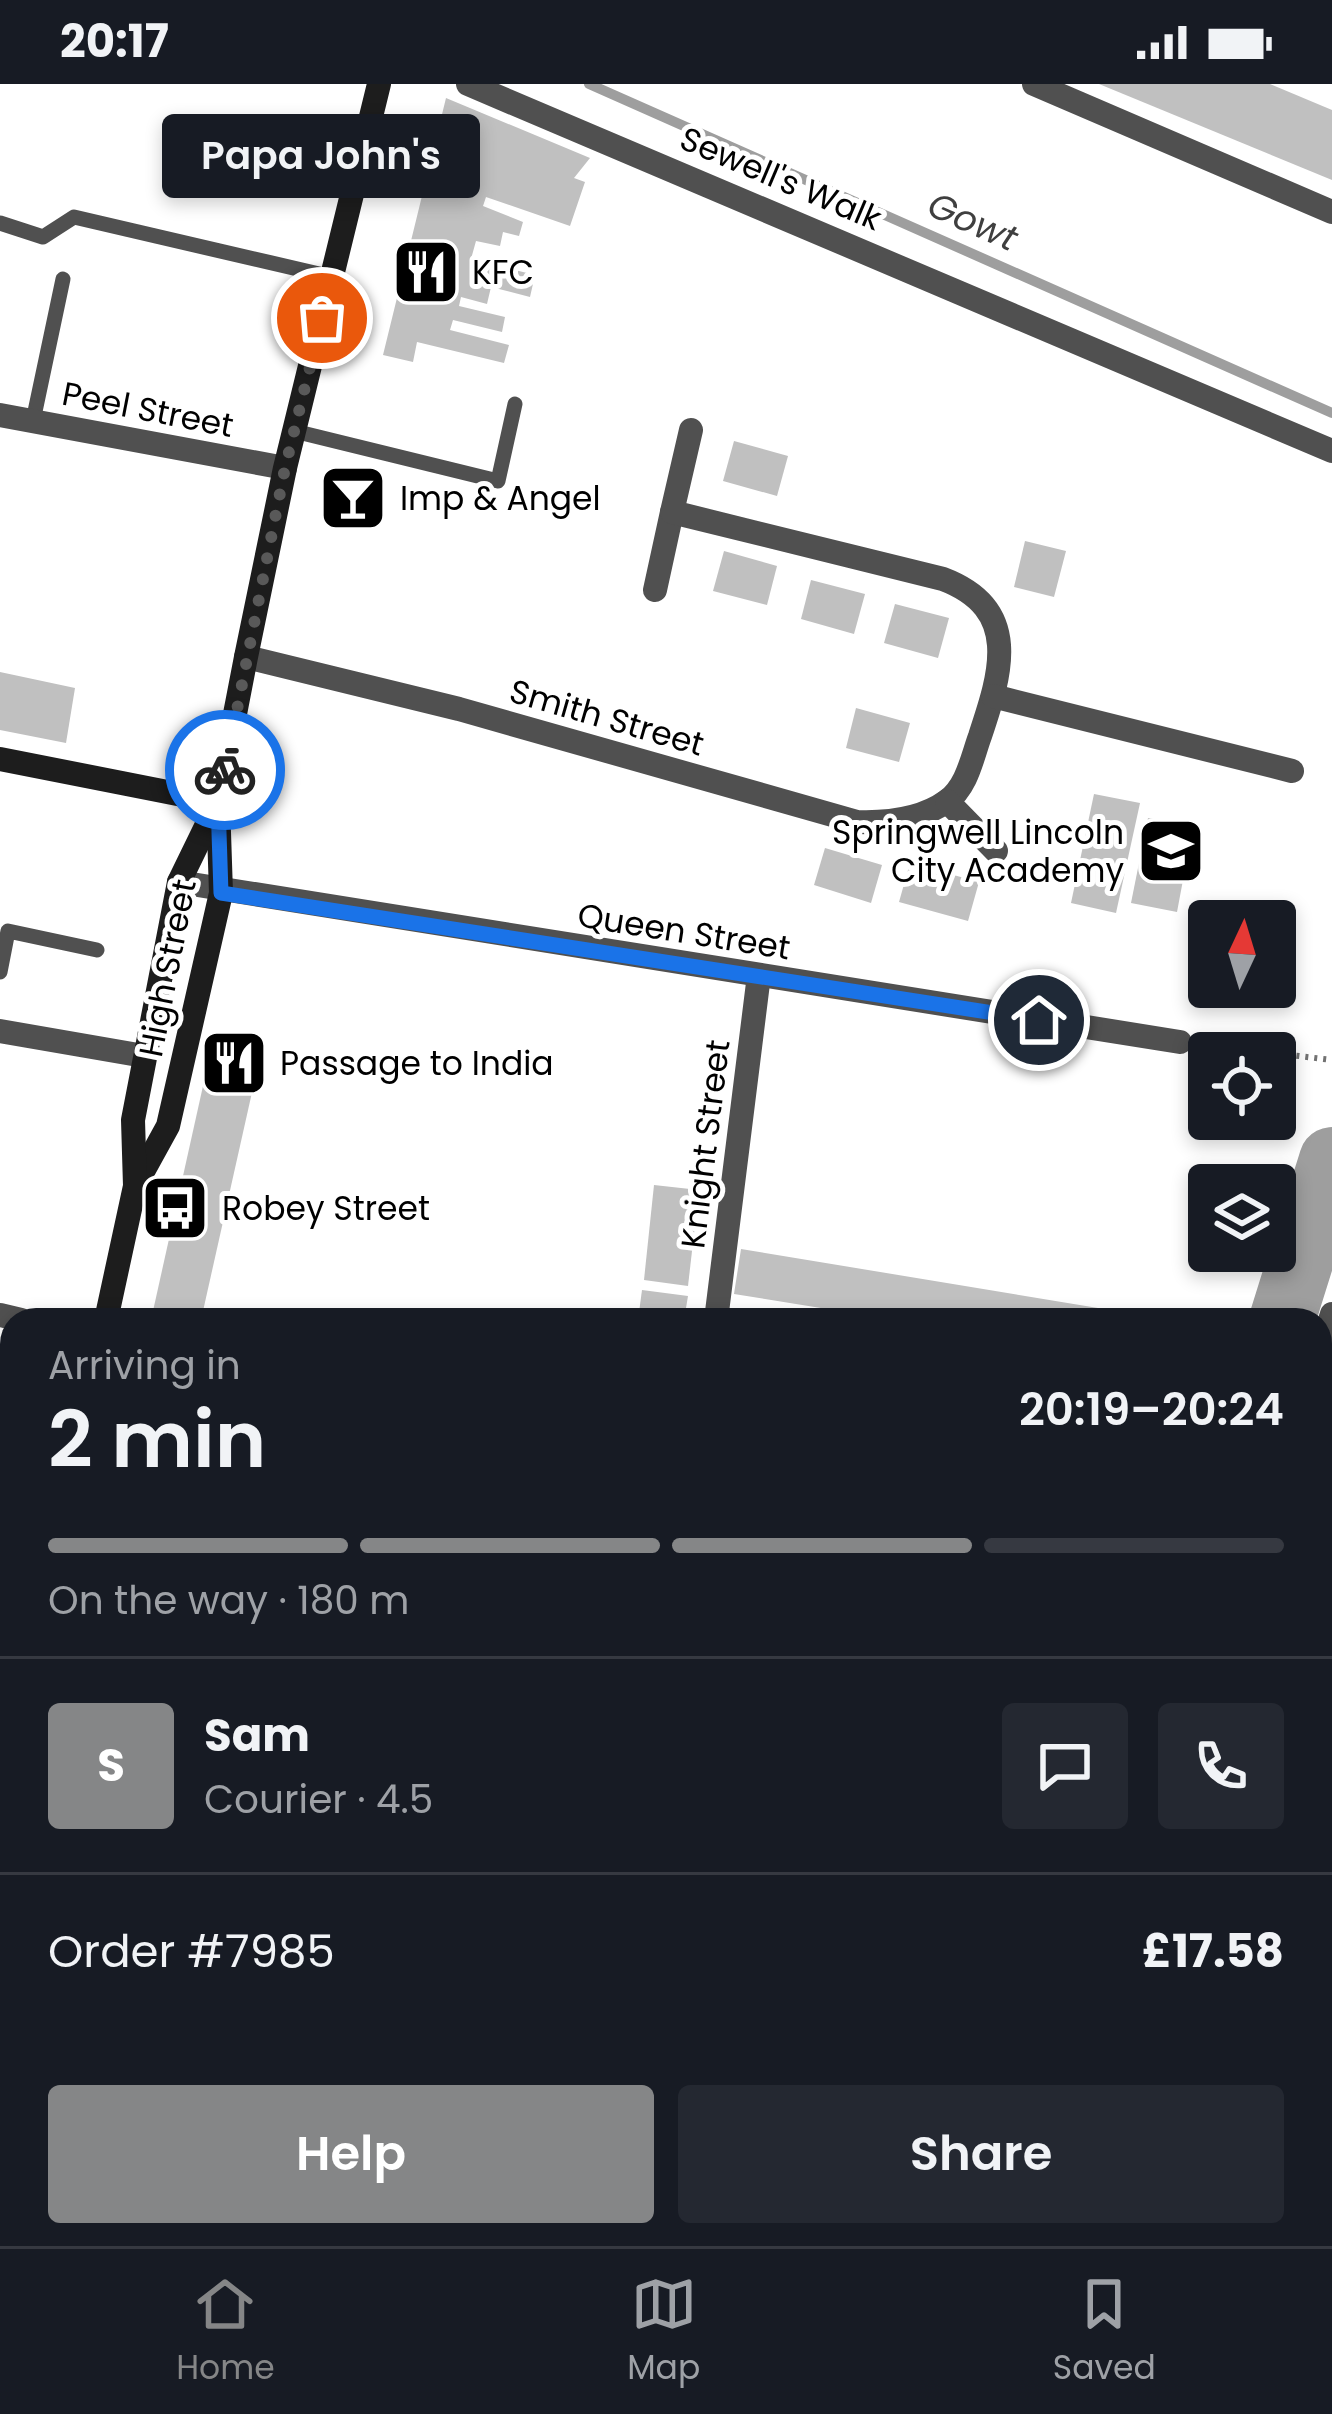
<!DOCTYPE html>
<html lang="en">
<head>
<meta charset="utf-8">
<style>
	body { margin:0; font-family:Poppins,sans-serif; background:#242831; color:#f1f3f6; height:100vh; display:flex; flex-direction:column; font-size:45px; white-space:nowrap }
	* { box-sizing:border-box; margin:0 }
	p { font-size:39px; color:#9ea1a6 }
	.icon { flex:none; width:66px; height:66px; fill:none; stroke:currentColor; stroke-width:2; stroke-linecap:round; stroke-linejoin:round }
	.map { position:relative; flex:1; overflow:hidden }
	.panel { position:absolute; left:0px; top:1224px; width:1332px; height:939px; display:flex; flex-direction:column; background:#171b24; border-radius:36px 36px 0 0; box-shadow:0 6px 18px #0003 }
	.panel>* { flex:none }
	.needle { width:78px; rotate:4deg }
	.buttons { position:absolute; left:1188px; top:816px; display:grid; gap:24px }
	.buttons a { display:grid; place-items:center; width:108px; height:108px; border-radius:12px; background:#171b24; box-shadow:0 6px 18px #0003; font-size:60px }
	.pin { position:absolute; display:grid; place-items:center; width:102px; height:102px; color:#fff; margin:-51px; border:6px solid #fff; border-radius:50%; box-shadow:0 3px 12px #0007 }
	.courier { position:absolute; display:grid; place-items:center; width:120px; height:120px; margin:-60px; border:9px solid #1a73e8; border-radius:50%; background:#fff; color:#222; box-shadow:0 3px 15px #0007 }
	.bubble { position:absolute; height:84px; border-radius:12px; background:#171b24; box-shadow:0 6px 18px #0003; font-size:39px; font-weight:600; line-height:84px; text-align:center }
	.overview em { font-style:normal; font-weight:600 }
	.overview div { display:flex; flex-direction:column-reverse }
	.overview { display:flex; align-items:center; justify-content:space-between; height:204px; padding:0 48px }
	h1 { font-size:78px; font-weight:600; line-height:90px }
	.bar { display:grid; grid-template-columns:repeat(4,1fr); gap:18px 12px; align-content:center; height:144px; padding:0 48px }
	.bar i { height:15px; border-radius:9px; background:#363941 }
	.bar .on { background:#858687 }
	.bar p { grid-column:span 4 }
	.line { display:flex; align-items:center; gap:30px; padding:0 48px; border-top:3px solid #363941 }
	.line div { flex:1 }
	.round { display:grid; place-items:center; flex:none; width:126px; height:126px; border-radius:12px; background:#242831 }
	.button { display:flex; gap:24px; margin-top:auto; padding:24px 48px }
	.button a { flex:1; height:138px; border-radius:12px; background:#858687; color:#fff; font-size:48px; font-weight:600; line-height:138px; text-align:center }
	.button a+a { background:#242831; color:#f1f3f6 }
	.status { display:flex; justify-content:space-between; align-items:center; height:84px; padding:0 60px; background:#171b24; direction:ltr }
	.status svg { height:33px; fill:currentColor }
	.tab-bar { display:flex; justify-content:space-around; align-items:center; height:168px; border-top:3px solid #363941; background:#171b24; font-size:33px; color:#9ea1a6 }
	.tab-bar a { display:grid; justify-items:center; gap:6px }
	.tab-bar .on { color:#858687 }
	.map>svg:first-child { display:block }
</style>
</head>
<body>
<div class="status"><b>20:17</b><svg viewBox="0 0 49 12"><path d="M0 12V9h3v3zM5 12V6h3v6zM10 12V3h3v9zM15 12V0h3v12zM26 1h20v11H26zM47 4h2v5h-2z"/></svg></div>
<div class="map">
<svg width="1332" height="2162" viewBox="0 0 1332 2162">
	<rect width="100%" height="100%" fill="#fff"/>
	<g fill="#d7d7d7">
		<polygon points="1320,1504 1332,1508 1332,1894 1320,1890"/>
		<polygon points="0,1913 12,1916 12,2151 211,2151 210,2162 0,2162"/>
		<polygon points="1042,2151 1293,2151 1291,2162 1038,2162"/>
	</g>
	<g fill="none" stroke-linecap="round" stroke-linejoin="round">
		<polyline stroke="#9e9e9e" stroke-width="10" points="589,0 1332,329"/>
		<g stroke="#9e9e9e" stroke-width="66">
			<polyline points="1282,1236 1332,1076"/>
			<polyline points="971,2162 977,2151"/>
		</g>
	</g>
	<g fill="#c0c0c0">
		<polygon points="1099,0 1270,0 1332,26 1332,96"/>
		<polygon points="446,14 590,74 574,94 585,98 570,142 486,113 483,122 523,138 519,152 503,148 500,162 476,157 471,175 535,191 530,213 491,203 487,220 461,213 459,222 505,233 502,248 453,236 450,246 509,261 504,279 417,258 413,278 383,271"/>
		<polygon points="734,357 788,372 777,412 723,397"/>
		<polygon points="1025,457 1066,467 1054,513 1014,503"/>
		<polygon points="724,467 777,482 767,521 713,507"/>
		<polygon points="811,496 865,510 854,550 801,535"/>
		<polygon points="895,520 949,534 938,574 884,559"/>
		<polygon points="0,588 75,604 66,659 0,646"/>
		<polygon points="856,624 910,639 899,678 846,664"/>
		<polygon points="1094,710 1140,719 1116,829 1071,819"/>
		<polygon points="1148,734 1193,743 1177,828 1131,819"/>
		<polygon points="825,764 882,781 871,819 814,801"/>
		<polygon points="910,779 979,798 968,837 899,818"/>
		<polygon points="209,975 257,986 201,1236 151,1236"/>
		<polygon points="654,1101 699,1106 688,1202 644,1196"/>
		<polygon points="741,1165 1104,1225 1102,1236 895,1236 734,1210"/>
		<polygon points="642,1206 688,1212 684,1236 638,1236"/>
		<polygon points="1320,1938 1332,1941 1332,2054 1320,2051"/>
		<polygon points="0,2052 12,2053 12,2110 0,2108"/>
	</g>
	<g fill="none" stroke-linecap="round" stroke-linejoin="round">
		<g stroke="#727272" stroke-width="6" stroke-dasharray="3 6" stroke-linecap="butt">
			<polyline points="1207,961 1332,976"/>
			<polyline points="0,1783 12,1786"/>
			<polyline points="386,2151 398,2151"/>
			<polyline points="874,2151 907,2159"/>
			<polyline points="544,2162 546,2151"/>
		</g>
		<g stroke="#505050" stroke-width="15">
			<polyline points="0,139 43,153 74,133 332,193"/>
			<polyline points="33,337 63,195"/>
			<polyline points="294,347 498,397 515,320"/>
			<polyline points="0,888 8,847 97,866"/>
			<polyline points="1320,1412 1332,1416"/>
		</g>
		<g stroke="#505050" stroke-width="24">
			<polyline points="468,0 1332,367"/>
			<polyline points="1034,0 1332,128"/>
			<polyline points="0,331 285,384"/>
			<polyline points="655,506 672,428"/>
			<path d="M246 573 459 625 857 738C887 739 921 736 947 717 967 703 972 674 980 652 1001 589 1022 525 943 495L672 428 691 346"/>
			<polyline points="993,612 1292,687"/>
			<polyline points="947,717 996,767"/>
			<polyline points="179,798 1180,958"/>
			<polyline points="0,947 144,972"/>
			<polyline points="0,1231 21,1236"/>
			<polyline points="716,1236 759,891"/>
			<polyline points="1320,1267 1332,1230"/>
			<polyline points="0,1904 12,1907"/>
			<polyline points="344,2162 346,2151"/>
			<polyline points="688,2162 690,2151"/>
			<polyline points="1012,2162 1017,2151"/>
		</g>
		<g stroke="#1d1d1d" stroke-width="24">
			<polyline points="0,675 218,718"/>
			<polyline points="135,1102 168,1042 221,809 218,718 246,573 285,384 379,0"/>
			<polyline points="106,1236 135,1102 133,1036 179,798 217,720"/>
			<polyline points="0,1730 12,1674"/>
		</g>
	</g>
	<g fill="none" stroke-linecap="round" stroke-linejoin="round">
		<polyline stroke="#595959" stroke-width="12" stroke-dasharray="0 21.6" points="225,686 285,384 322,234"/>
		<polyline stroke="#1a73e8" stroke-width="15" points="225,686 218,718 221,809 1039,936"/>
	</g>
	<defs>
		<g id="restaurant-square" transform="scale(3.45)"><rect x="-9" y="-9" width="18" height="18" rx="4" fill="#000" stroke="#fff"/><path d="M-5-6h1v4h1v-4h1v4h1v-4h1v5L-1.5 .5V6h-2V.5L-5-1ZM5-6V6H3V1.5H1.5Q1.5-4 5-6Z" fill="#fff"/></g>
		<g id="bar-square" transform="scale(3.45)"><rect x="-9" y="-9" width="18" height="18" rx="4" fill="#000" stroke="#fff"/><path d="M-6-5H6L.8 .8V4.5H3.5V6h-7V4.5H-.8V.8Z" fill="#fff"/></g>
		<g id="school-square" transform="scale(3.45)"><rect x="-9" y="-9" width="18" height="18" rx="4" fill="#000" stroke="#fff"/><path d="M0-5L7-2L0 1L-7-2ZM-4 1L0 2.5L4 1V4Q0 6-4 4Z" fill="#fff"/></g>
		<g id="bus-square" transform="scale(3.45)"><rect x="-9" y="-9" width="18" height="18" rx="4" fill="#000" stroke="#fff"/><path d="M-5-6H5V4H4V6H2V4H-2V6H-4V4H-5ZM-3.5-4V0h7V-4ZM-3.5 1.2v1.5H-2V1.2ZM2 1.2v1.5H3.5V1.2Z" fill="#fff"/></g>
	</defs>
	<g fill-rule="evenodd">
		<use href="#restaurant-square" x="426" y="188"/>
		<use href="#bar-square" x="353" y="414"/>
		<use href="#school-square" x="1171" y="767"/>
		<use href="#restaurant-square" x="234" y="979"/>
		<use href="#bus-square" x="175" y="1124"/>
	</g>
	<g text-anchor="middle" stroke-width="10" stroke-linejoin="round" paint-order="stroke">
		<g font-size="33" fill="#000" stroke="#fff">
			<text transform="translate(781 94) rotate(23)" y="12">Sewell's Walk</text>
			<text transform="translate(148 325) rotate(11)" y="12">Peel Street</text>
			<text transform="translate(607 633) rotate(16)" y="12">Smith Street</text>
			<text transform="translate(684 847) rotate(9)" y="12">Queen Street</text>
			<text transform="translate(167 884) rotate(-79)" y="12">High Street</text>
			<text transform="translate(705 1060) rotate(-83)" y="12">Knight Street</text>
		</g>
		<g font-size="33" fill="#000" stroke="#fff" text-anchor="start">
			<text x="472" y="200">KFC</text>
			<text x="400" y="426">Imp &amp; Angel</text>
			<text x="1124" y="760" text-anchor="end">Springwell Lincoln<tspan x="1124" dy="38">City Academy</tspan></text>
			<text x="280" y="991">Passage to India</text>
			<text x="222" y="1136">Robey Street</text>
		</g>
		<g font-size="36" font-style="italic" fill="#3f3f3f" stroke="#fff">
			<text transform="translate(973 137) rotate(24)" y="13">Gowt</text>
		</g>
	</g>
</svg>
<div class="buttons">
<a><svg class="needle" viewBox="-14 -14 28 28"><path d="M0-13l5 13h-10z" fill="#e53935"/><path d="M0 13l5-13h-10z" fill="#9ea1a6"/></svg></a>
<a><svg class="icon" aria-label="locate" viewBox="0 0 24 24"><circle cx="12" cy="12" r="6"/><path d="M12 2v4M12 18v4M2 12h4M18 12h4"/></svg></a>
<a><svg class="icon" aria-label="layers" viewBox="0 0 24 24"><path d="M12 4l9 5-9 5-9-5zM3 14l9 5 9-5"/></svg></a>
</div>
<div class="pin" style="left:322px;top:234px;background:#ea580c"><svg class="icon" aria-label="bag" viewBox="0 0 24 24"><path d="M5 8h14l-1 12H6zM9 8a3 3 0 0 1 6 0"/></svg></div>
<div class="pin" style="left:1039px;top:936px;background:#1f2937"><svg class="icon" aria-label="home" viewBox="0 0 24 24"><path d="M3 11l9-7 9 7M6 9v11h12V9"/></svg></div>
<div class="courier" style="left:225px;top:686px"><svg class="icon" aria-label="bike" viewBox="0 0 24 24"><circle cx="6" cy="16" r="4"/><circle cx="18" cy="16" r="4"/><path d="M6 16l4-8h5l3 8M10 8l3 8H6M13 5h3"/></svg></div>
<div class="bubble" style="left:162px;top:30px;width:318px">Papa John's</div>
<section class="panel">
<div class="overview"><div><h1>2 min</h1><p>Arriving in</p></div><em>20:19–20:24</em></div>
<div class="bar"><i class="on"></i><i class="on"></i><i class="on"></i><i></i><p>On the way · 180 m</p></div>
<div class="line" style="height:216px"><b class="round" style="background:#858687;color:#fff">S</b><div><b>Sam</b><p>Courier · 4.5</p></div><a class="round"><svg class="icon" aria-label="chat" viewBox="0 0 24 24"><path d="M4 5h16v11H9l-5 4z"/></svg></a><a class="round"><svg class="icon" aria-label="phone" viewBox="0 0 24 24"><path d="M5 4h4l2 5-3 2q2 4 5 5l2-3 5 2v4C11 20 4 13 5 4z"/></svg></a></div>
<div class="line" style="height:156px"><div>Order #7985</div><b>£17.58</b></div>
<div class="button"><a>Help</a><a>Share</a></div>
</section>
</div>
<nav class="tab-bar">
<a class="on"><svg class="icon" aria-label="home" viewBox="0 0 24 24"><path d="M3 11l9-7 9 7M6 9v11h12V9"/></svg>Home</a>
<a><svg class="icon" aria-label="map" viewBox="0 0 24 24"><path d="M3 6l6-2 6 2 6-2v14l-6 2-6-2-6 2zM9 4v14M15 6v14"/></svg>Map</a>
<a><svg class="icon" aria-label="saved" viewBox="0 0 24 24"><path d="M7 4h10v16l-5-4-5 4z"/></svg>Saved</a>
</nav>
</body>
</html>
